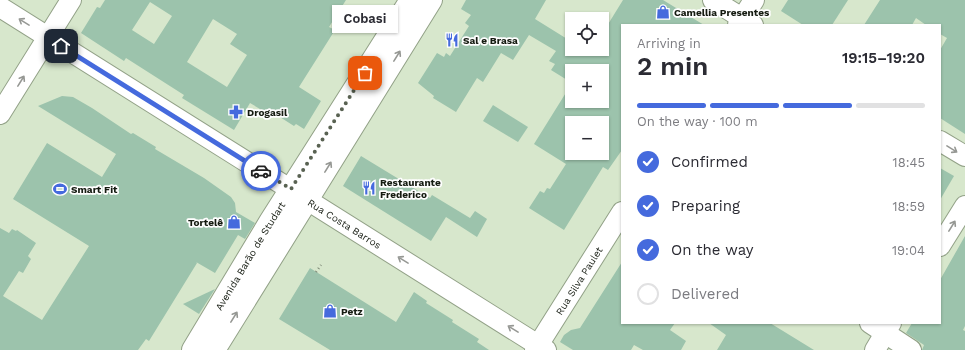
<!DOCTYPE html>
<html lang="en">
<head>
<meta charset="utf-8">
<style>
	body { margin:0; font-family:"Work Sans",sans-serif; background:#f2f2f3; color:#2b2b33; height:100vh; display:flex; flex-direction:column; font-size:15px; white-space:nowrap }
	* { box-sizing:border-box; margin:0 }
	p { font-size:13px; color:#7c7c81 }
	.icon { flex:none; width:22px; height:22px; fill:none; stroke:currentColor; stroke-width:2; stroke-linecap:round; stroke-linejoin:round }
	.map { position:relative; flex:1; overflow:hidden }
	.side { position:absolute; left:621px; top:24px; width:320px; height:300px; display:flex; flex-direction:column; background:#fff; border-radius:0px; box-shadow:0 1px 3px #0004 }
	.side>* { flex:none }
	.tools { position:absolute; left:565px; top:12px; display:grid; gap:8px }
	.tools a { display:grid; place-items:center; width:44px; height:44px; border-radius:0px; background:#fff; box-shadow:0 1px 3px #0004; font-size:20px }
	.pin { position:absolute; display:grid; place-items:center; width:34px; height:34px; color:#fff; margin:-17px; border-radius:8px; box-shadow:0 2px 6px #0006 }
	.courier { position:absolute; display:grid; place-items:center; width:40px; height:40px; margin:-20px; border:3px solid #456add; border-radius:50%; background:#fff; color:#222; box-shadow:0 1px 5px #0007 }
	.bubble { position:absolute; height:28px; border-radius:0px; background:#fff; box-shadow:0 1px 3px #0004; font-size:13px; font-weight:600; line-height:28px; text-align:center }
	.headline em { font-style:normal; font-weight:600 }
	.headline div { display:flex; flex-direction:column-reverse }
	.headline { display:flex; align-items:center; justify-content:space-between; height:68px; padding:0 16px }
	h1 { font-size:26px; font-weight:600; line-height:30px }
	.bar { display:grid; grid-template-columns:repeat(4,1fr); gap:6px 4px; align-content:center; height:48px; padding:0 16px }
	.bar i { height:5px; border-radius:3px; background:#e1e1e2 }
	.bar .selected { background:#456add }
	.bar p { grid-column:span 4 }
	ol { padding:0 16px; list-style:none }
	li { display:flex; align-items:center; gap:12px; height:44px }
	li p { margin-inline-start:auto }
	li .icon { padding:4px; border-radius:50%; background:#456add; color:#fff; stroke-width:4 }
	li:last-child { color:#7c7c81 }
	li i { width:22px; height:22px; border:2px solid #e1e1e2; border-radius:50% }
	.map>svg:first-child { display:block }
</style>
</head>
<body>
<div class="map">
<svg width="965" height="350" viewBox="0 0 965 350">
	<rect width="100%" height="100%" fill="#d7e7cc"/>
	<g fill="#9cc3ac" fill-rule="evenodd">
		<path d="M105 0H346L329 27 335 30 299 87 321 101 304 129 296 124 294 126 272 112 270 115 250 103 234 130 182 98 184 95 126 58 124 61 81 33 97 7 100 8ZM150 2 172 16 154 44 132 30ZM213 19 237 34 230 44 247 55 227 87 187 62Z"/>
		<path d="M466 0H546L535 19 572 42V49H583L590 54 593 49H602V34L623 0H663L704 25H622V150L608 170 603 167 564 230 529 208 540 191 544 193 547 188 550 189 566 164 534 144 572 83 551 70 555 64 549 61 556 51 529 35 513 60 501 53 483 82 477 78 456 112 433 98 434 96 418 83 437 53 444 57 446 53 450 56 469 26 465 23 471 15 461 9ZM572 71H602V101H572ZM572 123H602V153H572Z"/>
		<polygon points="788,0 848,0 832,25 803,25 781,11"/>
		<polygon points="880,0 965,0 965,134 940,118 940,50 947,38 940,34 940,25 926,25 916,18 912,25 864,25"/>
		<polygon points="62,96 73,97 92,108 131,134 133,133 156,147 155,149 204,178 231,197 235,203 236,212 255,223 245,239 238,235 215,273 196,262 197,263 149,341 146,339 138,350 0,350 0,228 9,233 12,229 16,231 17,230 36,243 28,256 31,259 23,273 19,271 3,296 42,320 89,246 13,199 47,143 102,177 116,154 38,106"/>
		<polygon points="493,105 528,127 518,142 483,121"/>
		<polygon points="361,156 430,198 432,195 470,218 475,211 487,219 477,237 446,217 431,241 343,186"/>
		<polygon points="940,168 954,176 940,200"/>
		<polygon points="965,236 965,326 963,330 965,331 965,350 922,350 924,345 906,333 912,323 940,323 940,280"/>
		<polygon points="622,262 622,323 675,323 670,330 686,341 681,350 643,350 634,345 631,350 573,350 560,342 564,335 571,330 580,328"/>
		<polygon points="310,268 396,322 414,292 427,301 426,303 453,320 452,322 479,339 477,342 489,350 330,350 279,319"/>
		<polygon points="215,289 199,314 183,304"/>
		<polygon points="709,323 770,323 814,350 717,350 726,335"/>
	</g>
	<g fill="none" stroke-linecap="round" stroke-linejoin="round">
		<g stroke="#92a187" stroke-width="22">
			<g id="minor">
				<polyline points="713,0 753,25"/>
				<path id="s1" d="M0 7 546 350"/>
				<polyline points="738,25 754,0"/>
				<polyline points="0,114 71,0"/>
				<polyline points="940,141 965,156"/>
				<polyline points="940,246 965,206"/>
				<polyline points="870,323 911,350"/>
				<path id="s2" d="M535 350 622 212"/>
				<polyline points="875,350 891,323"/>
			</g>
		</g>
		<g stroke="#92a187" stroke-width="24">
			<g id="major">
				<path id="s3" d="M193 350 270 222 411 0"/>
				<polyline points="214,350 431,0"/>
			</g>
		</g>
		<polyline stroke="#7a8573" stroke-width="2.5" stroke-dasharray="1 3" stroke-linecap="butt" points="316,272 321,265"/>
		<use href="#minor" stroke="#fff" stroke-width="20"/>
		<use href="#major" stroke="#fff" stroke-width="22"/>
	</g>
	<defs><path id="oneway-shaft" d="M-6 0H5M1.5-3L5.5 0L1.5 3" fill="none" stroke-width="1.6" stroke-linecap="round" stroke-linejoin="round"/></defs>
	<g stroke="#969894">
		<use href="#oneway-shaft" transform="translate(24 22) rotate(-148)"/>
		<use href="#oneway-shaft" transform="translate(397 56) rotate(-58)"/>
		<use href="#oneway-shaft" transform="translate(21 81) rotate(-58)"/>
		<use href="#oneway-shaft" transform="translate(952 149) rotate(32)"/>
		<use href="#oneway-shaft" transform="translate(328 167) rotate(-58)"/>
		<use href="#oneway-shaft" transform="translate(952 226) rotate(-58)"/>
		<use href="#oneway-shaft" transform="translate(403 260) rotate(-148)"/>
		<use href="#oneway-shaft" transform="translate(234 317) rotate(-58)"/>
		<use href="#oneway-shaft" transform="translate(513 329) rotate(-148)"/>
	</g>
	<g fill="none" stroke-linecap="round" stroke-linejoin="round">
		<polyline stroke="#596252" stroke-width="4" stroke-dasharray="0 7.2" points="261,171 291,189 365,73"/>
		<polyline stroke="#456add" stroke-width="5" points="61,46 261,171"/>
	</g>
	<defs>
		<g id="shop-bare" transform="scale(1.08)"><path d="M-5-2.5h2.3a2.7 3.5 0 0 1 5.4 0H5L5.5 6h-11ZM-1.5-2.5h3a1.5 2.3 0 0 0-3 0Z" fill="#456add" stroke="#fff" stroke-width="2.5" paint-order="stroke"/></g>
		<g id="restaurant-bare" transform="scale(1.08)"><path d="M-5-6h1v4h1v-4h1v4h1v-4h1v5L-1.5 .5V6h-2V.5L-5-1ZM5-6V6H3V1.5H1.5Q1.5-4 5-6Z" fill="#456add" stroke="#fff" stroke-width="2.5" paint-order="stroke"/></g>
		<g id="pharmacy-bare" transform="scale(1.08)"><path d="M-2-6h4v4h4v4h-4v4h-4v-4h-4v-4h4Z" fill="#456add" stroke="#fff" stroke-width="2.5" paint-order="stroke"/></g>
		<g id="stadium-bare" transform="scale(1.08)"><path d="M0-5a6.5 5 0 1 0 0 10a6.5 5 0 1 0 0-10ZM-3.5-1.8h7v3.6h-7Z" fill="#456add" stroke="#fff" stroke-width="2.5" paint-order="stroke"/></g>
	</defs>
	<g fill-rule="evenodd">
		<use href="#shop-bare" x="663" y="12"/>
		<use href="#restaurant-bare" x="452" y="40"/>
		<use href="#pharmacy-bare" x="236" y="112"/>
		<use href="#restaurant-bare" x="369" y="188"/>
		<use href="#stadium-bare" x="60" y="189"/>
		<use href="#shop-bare" x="234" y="222"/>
		<use href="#shop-bare" x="330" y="311"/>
	</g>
	<g text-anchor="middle" stroke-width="3.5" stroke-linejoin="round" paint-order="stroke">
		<g font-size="10" font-weight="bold" fill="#151b11" stroke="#fff" text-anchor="start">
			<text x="674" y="16">Camellia Presentes</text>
			<text x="463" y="44">Sal e Brasa</text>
			<text x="247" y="116">Drogasil</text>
			<text x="380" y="186">Restaurante<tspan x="380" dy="12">Frederico</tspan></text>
			<text x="71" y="193">Smart Fit</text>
			<text x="223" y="226" text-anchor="end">Tortelê</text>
			<text x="341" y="315">Petz</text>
		</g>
		<g font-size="10" fill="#151b11" stroke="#fff">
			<text dy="4" stroke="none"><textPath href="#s1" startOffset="407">Rua Costa Barros</textPath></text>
			<text dy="4" stroke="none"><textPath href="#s3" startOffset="110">Avenida Barão de Studart</textPath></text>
			<text dy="4" stroke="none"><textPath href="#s2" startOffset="82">Rua Silva Paulet</textPath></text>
		</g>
	</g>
</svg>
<div class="tools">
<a><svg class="icon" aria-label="locate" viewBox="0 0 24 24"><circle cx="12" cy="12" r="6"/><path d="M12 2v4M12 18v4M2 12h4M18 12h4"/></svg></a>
<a>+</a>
<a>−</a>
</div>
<div class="pin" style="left:365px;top:73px;background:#ea580c"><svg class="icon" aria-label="bag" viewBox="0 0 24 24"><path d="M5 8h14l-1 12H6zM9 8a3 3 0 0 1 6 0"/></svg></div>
<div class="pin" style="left:61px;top:46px;background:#1f2937"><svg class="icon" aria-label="home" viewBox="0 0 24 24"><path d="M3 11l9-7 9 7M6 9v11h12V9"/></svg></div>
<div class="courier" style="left:261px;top:171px"><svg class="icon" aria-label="car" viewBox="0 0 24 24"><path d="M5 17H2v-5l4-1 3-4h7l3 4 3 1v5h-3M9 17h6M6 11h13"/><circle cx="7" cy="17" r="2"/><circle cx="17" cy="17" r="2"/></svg></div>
<div class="bubble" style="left:332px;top:5px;width:66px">Cobasi</div>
<section class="side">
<div class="headline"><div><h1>2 min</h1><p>Arriving in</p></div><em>19:15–19:20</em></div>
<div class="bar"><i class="selected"></i><i class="selected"></i><i class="selected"></i><i></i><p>On the way · 100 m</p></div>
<ol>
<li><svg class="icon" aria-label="check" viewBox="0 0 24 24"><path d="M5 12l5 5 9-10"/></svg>Confirmed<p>18:45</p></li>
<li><svg class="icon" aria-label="check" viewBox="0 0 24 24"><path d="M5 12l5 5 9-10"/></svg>Preparing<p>18:59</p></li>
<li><svg class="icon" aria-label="check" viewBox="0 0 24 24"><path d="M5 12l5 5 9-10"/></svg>On the way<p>19:04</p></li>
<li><i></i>Delivered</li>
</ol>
</section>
</div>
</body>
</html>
